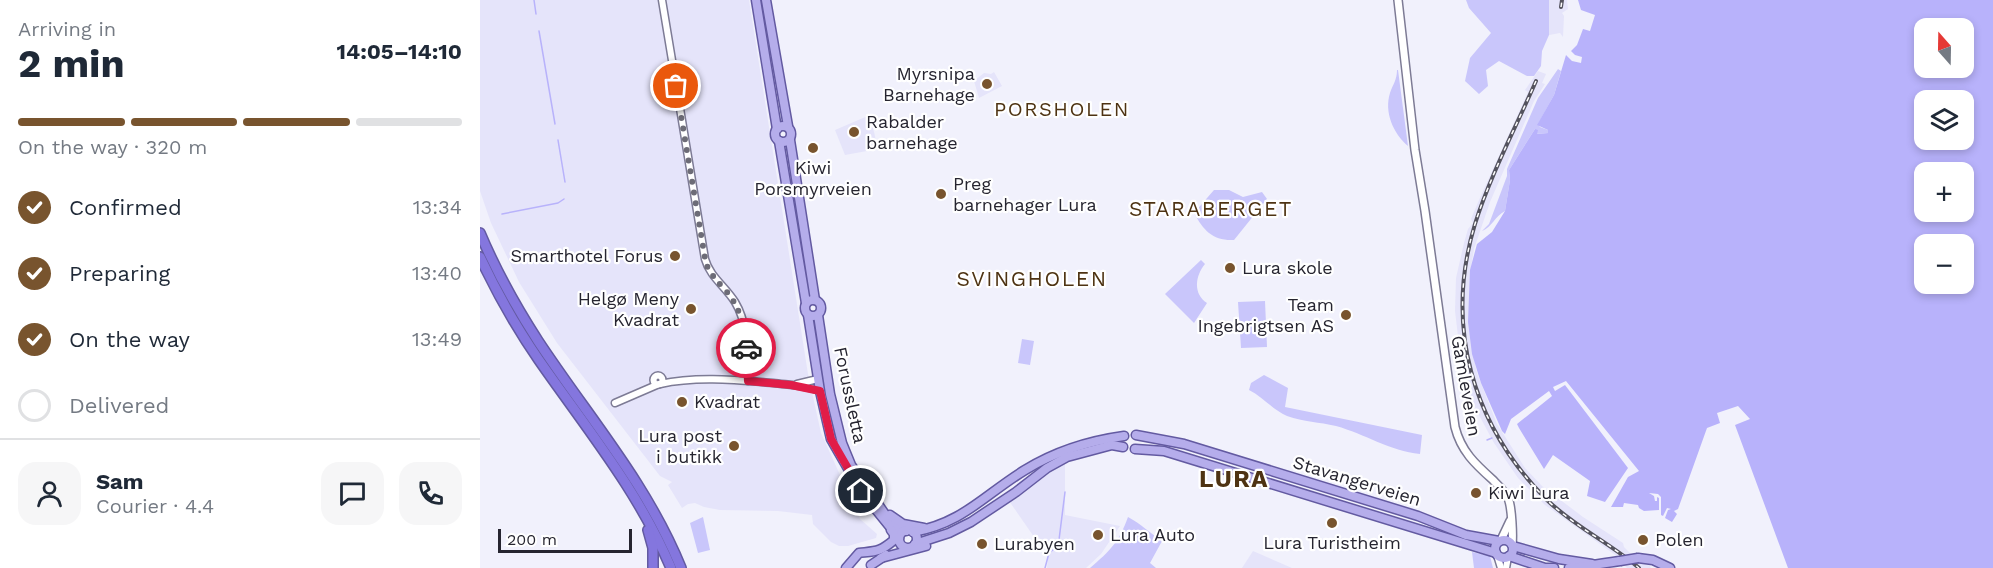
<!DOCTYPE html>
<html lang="en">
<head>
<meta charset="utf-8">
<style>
	body { margin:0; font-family:"Work Sans",sans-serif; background:#f6f6f7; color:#1f2937; height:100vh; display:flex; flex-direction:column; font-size:22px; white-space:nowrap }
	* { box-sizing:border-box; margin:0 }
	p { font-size:20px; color:#747a83 }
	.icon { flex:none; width:33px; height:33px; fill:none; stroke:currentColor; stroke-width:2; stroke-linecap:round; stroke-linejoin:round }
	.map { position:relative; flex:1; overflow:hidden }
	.panel { display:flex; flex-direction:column; background:#fff; width:480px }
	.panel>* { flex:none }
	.needle { width:39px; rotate:340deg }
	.controls { position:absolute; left:1434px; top:18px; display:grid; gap:12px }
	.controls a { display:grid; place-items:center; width:60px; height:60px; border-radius:12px; background:#fff; box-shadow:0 3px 9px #0003; font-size:30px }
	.scale { position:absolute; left:18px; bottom:15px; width:134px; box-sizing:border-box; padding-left:6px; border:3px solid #262530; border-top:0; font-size:16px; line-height:21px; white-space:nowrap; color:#262530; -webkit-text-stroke:4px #fff; paint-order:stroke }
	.pin { position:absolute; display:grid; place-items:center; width:51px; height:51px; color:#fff; margin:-26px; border:3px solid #fff; border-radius:50%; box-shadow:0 2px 6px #0007 }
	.courier { position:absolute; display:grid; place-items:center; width:60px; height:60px; margin:-30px; border:4px solid #e11d48; border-radius:50%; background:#fff; color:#222; box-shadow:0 2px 8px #0007 }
	.head em { font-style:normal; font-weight:700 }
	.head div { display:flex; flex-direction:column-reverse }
	.head { display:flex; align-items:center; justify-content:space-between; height:102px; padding:0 18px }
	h1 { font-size:39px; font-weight:700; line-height:45px }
	.bar { display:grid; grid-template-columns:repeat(4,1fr); gap:9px 6px; align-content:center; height:72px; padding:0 18px }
	.bar i { height:8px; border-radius:4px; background:#e0e1e3 }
	.bar .active { background:#78542e }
	.bar p { grid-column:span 4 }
	.line { display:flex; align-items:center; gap:15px; padding:0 18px; border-top:2px solid #e0e1e3 }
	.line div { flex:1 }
	.round { display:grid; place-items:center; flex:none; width:63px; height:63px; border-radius:18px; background:#f6f6f7 }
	ol { padding:0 18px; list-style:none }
	li { display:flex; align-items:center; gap:18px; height:66px }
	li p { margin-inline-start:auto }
	li .icon { padding:6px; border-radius:50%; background:#78542e; color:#fff; stroke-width:4 }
	li:last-child { color:#747a83 }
	li i { width:33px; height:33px; border:3px solid #e0e1e3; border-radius:50% }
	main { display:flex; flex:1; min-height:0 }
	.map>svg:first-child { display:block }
</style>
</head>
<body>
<main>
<section class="panel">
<div class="head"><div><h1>2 min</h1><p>Arriving in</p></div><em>14:05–14:10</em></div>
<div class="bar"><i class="active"></i><i class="active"></i><i class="active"></i><i></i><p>On the way · 320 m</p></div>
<ol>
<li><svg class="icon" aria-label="check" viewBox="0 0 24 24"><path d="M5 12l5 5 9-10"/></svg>Confirmed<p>13:34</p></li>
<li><svg class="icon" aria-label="check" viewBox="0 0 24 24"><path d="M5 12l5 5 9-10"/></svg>Preparing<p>13:40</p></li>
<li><svg class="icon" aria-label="check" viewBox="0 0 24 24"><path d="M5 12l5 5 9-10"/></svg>On the way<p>13:49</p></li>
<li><i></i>Delivered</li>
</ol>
<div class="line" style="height:108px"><a class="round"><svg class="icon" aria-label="person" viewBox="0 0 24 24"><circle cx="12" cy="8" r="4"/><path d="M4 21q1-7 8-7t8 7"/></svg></a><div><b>Sam</b><p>Courier · 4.4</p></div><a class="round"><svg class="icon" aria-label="chat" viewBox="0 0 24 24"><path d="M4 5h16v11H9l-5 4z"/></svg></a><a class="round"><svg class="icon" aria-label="phone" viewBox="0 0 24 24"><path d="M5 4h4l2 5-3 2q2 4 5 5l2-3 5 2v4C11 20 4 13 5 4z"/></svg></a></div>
</section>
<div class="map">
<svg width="1513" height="568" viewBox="0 0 1513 568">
	<rect width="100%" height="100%" fill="#f1f1fc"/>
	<g fill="#e5e4fa">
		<polygon points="0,0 269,0 328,374 341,433 380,519 397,534 396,538 368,546 359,546 351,542 333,524 332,515 298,511 240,510 224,507 215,503 208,504 202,508 188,485 192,482 180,476 77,343 39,282 11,223 0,191"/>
		<polygon points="1023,0 1087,0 1088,9 1082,13 1084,16 1083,37 1080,33 1064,36"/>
		<polygon points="1058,71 1066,74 1062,83 1065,84 1054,101 1010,202 994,249 990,274 993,353 997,373 1017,424 1045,468 1062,486 1103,517 1143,543 1144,547 1150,553 1169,565 1171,568 1147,568 1134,554 1065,505 1038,478 1014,443 993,404 980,353 975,311 976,278 984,243 988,229 993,223 991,219 999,200 1048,92 1045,90"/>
		<polygon points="514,72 522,86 499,98 494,81 504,73 511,74"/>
		<polygon points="390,115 398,149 365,155 355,130"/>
		<polygon points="585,463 585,515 640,526 621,554 606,568 567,568 568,557 527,498"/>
		<polygon points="773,551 812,568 762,568"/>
	</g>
	<g fill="#c9c6fb">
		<polygon points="986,0 1069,0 1069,35 1062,51 1061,66 1054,76 1047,76 1019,61 1006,70 1008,86 999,94 985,81 990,58 1011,33 989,8"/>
		<path d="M1078 69 1081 71 1074 95 1058 124 1060 127 1068 130V133L1056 134 1055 129 1029 170 1030 180 1025 211C1015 216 1012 227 1002 231L1009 224 1027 176V169L1058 98Z"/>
		<path d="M917 70H918L928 146C913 133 904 112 910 93 913 84 917 80 917 70Z"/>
		<path d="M734 190H749L763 197 782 192 787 199 754 240C733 241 724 231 714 213Z"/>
		<path d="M721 260 725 264C715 276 713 294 727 303L714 323 685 294Z"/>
		<polygon points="785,301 787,347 761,348 758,302"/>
		<polygon points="542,339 554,341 550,365 538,363"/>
		<path d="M784 375 808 388 805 407 942 435 940 454C910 451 885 434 856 426 839 422 824 422 807 416 793 410 783 397 769 390L771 383Z"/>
		<polygon points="223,517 230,550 218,553 210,523"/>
		<path d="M648 517C661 524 670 533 682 541L670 563 676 568H610C630 551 639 542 648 517Z"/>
		<polygon points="992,552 1010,556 1013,568 994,568"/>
	</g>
	<path fill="#b8b2fb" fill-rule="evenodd" d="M1098 0H1513V568H1308L1255 425 1270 419 1258 406 1237 413 1240 423 1227 428 1198 509 1194 511 1197 514 1192 522 1185 518 1188 510 1191 509 1187 508 1183 516 1181 515V497L1178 494 1169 493 1174 496 1175 501H1177V497L1179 498V510L1164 511 1159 508 1158 505 1144 503 1143 507H1131L1148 477 1159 471 1086 381 1073 387 1075 391 1085 385 1148 468 1125 502 1107 496 1110 481 1073 455 1064 469 1039 428 1037 424 1072 396 1069 391 1031 419 1025 434 1022 431 1001 383 992 354 988 322 990 270 997 244 1012 232 1025 211 1030 180 1029 170 1055 129 1058 130 1057 134 1068 133V130L1057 125 1074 95 1086 55 1092 61 1101 63 1102 57 1095 55 1091 51 1097 45 1103 29 1110 31 1115 15 1101 10ZM1444 28H1484V68H1444ZM1444 100H1484V140H1444ZM1444 172H1484V212H1444ZM1444 244H1484V284H1444Z"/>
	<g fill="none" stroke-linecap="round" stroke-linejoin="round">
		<g stroke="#b8b2fb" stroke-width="1.5">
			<polyline points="54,0 56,14"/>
			<polyline points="59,31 75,124"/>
			<polyline points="78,140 85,182"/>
			<polyline points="22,214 78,203 84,199"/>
			<polyline points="1007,440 1012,438"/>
			<polyline points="565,568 569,553 578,546 579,540 585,492"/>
		</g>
		<g stroke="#7d7b95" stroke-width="9">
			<g id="tertiary">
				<path d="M182 0 225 259C230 277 245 286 255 302 269 325 267 355 268 381"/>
				<circle cx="178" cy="380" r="4.5"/>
				<path d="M180 384C217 376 256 380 293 383 308 385 326 385 340 391"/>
				<polyline points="317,384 338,379"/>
				<polyline points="135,403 179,384"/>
				<polyline points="1017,555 1021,568"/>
				<polyline points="1026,568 1028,557"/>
			</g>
		</g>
		<g stroke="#7d7b95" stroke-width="10">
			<g id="secondary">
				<path d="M918 0 935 150 945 211 975 427C981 451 995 464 1013 480 1018 486 1025 491 1028 498 1032 507 1033 536 1032 545"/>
				<polyline points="1021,540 1030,521"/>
			</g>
		</g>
		<g stroke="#635aa1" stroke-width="11">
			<g id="primary">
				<polyline points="276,0 297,129"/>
				<polyline points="286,0 308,126"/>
				<circle cx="303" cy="134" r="8"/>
				<polyline points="310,140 335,300"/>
				<polyline points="299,141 326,303"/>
				<circle cx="333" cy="308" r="8"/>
				<polyline points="328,315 340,391 351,439 381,491 419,538"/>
				<polyline points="338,315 350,394 362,443 371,465 411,523 418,529 426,531"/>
				<polyline points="656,435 704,444 938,516 986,535 1019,541"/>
				<polyline points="655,449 684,451 1016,553"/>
				<polyline points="410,515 423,524 444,528"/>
				<circle cx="428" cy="539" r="9"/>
				<path d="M433 532C483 523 504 495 545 470 576 451 608 441 644 436"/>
				<circle cx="1024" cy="549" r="9"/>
				<polyline points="435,544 469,533 491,522 536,492 567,468 587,457 632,445 643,447"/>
				<polyline points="1033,546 1079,559 1112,564"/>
				<polyline points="1029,556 1065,568 1074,568"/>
				<polyline points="401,558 446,546"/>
				<polyline points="1158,558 1173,560 1190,568"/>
				<polyline points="391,565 406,555"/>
				<path d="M366 568 379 553C396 551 400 552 414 540V534L411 530"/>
				<path d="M1089 568C1106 567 1123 563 1140 561"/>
			</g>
		</g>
		<g stroke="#635aa1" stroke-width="12">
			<g id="motorway">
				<path d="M0 233C16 271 36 307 58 341 108 417 166 482 201 568"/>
				<path d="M0 257C17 293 36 327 59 360 107 429 158 490 191 568"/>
				<polyline points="168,530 173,548 173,568"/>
			</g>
		</g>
		<use href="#tertiary" stroke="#fff" stroke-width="6"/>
		<use href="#secondary" stroke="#fff" stroke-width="7"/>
		<use href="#primary" stroke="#b5adeb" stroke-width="8"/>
		<use href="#motorway" stroke="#8476de" stroke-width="9"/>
		<g stroke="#54535e" stroke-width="4">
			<g id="rail">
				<polyline points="1081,7 1082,0"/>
				<path d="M1056 81C1036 127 1010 176 995 224 964 326 992 425 1067 500 1095 527 1130 543 1159 568"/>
			</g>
		</g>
		<use href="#rail" stroke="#fff" stroke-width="1.5" stroke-dasharray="4.5" stroke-linecap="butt"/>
		<g stroke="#635aa1" stroke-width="11" stroke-linecap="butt">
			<polyline id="primary-bridge" points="1140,561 1158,558"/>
		</g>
		<use href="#primary-bridge" stroke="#b5adeb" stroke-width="8"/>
	</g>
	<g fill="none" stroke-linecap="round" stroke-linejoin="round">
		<path stroke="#6d6c77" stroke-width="6" stroke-dasharray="0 10.8" d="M196 86 226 264C231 275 238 282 246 291 261 308 264 327 266 348"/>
		<polyline stroke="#e11d48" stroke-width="8" points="266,348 268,381 311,385 340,391 351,439 381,491"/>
	</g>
	<g fill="#78542e" stroke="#fff" stroke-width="2">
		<circle cx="507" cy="84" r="6"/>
		<circle cx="374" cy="132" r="6"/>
		<circle cx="333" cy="148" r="6"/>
		<circle cx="461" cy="194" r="6"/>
		<circle cx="195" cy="256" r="6"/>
		<circle cx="750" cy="268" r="6"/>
		<circle cx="211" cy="309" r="6"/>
		<circle cx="866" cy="315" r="6"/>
		<circle cx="202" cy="402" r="6"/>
		<circle cx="254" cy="446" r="6"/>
		<circle cx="996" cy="493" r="6"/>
		<circle cx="852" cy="523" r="6"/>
		<circle cx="618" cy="535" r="6"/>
		<circle cx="1163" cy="540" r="6"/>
		<circle cx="502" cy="544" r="6"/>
	</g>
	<g text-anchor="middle" stroke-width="4.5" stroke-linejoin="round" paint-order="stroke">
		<g font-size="18" fill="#262530" stroke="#fff" text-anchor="start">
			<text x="495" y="80" text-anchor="end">Myrsnipa<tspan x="495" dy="21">Barnehage</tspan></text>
			<text x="386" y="128">Rabalder<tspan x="386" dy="21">barnehage</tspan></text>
			<text x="333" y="174" text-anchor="middle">Kiwi<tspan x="333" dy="21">Porsmyrveien</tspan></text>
			<text x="473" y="190">Preg<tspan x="473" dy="21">barnehager Lura</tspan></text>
			<text x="183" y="262" text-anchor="end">Smarthotel Forus</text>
			<text x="762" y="274">Lura skole</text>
			<text x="199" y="305" text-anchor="end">Helgø Meny<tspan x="199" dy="21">Kvadrat</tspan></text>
			<text x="854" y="311" text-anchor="end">Team<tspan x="854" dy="21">Ingebrigtsen AS</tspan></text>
			<text x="214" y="408">Kvadrat</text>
			<text x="242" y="442" text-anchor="end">Lura post<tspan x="242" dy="21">i butikk</tspan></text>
			<text x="1008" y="499">Kiwi Lura</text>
			<text x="630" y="541">Lura Auto</text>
			<text x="1175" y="546">Polen</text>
			<text x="852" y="549" text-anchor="middle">Lura Turistheim</text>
			<text x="514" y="550">Lurabyen</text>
		</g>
		<g font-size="18" fill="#262530" stroke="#fff">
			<text transform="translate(986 386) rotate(80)" y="6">Gamleveien</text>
			<text transform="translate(370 395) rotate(78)" y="6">Forussletta</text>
			<text transform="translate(877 481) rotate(17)" y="6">Stavangerveien</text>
		</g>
		<g font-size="20" letter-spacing="1.5" fill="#4e3313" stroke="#fff">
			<text x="582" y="116">PORSHOLEN</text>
		</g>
		<g font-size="21" letter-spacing="1.5" fill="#4e3313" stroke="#fff">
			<text x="731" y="216">STARABERGET</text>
			<text x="552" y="286">SVINGHOLEN</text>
		</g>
		<g font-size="24" font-weight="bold" letter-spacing="1.5" fill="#4e3313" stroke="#fff">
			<text x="754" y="487">LURA</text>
		</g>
	</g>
</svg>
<div class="controls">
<a><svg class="needle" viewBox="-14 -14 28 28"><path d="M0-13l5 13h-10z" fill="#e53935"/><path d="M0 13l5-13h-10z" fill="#747a83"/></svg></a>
<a><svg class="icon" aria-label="layers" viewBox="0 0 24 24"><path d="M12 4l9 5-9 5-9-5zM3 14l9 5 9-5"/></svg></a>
<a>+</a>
<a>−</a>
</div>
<div class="scale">200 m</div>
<div class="pin" style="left:196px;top:86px;background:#ea580c"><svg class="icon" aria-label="bag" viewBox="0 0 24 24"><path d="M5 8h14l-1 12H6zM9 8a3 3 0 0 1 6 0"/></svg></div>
<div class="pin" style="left:381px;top:491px;background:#1f2937"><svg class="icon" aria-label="home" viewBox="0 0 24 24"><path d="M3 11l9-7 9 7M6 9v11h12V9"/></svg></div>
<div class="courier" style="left:266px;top:348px"><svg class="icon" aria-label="car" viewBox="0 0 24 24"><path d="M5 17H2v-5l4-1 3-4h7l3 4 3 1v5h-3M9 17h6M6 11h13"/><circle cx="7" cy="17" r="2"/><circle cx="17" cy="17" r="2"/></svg></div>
</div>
</main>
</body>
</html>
